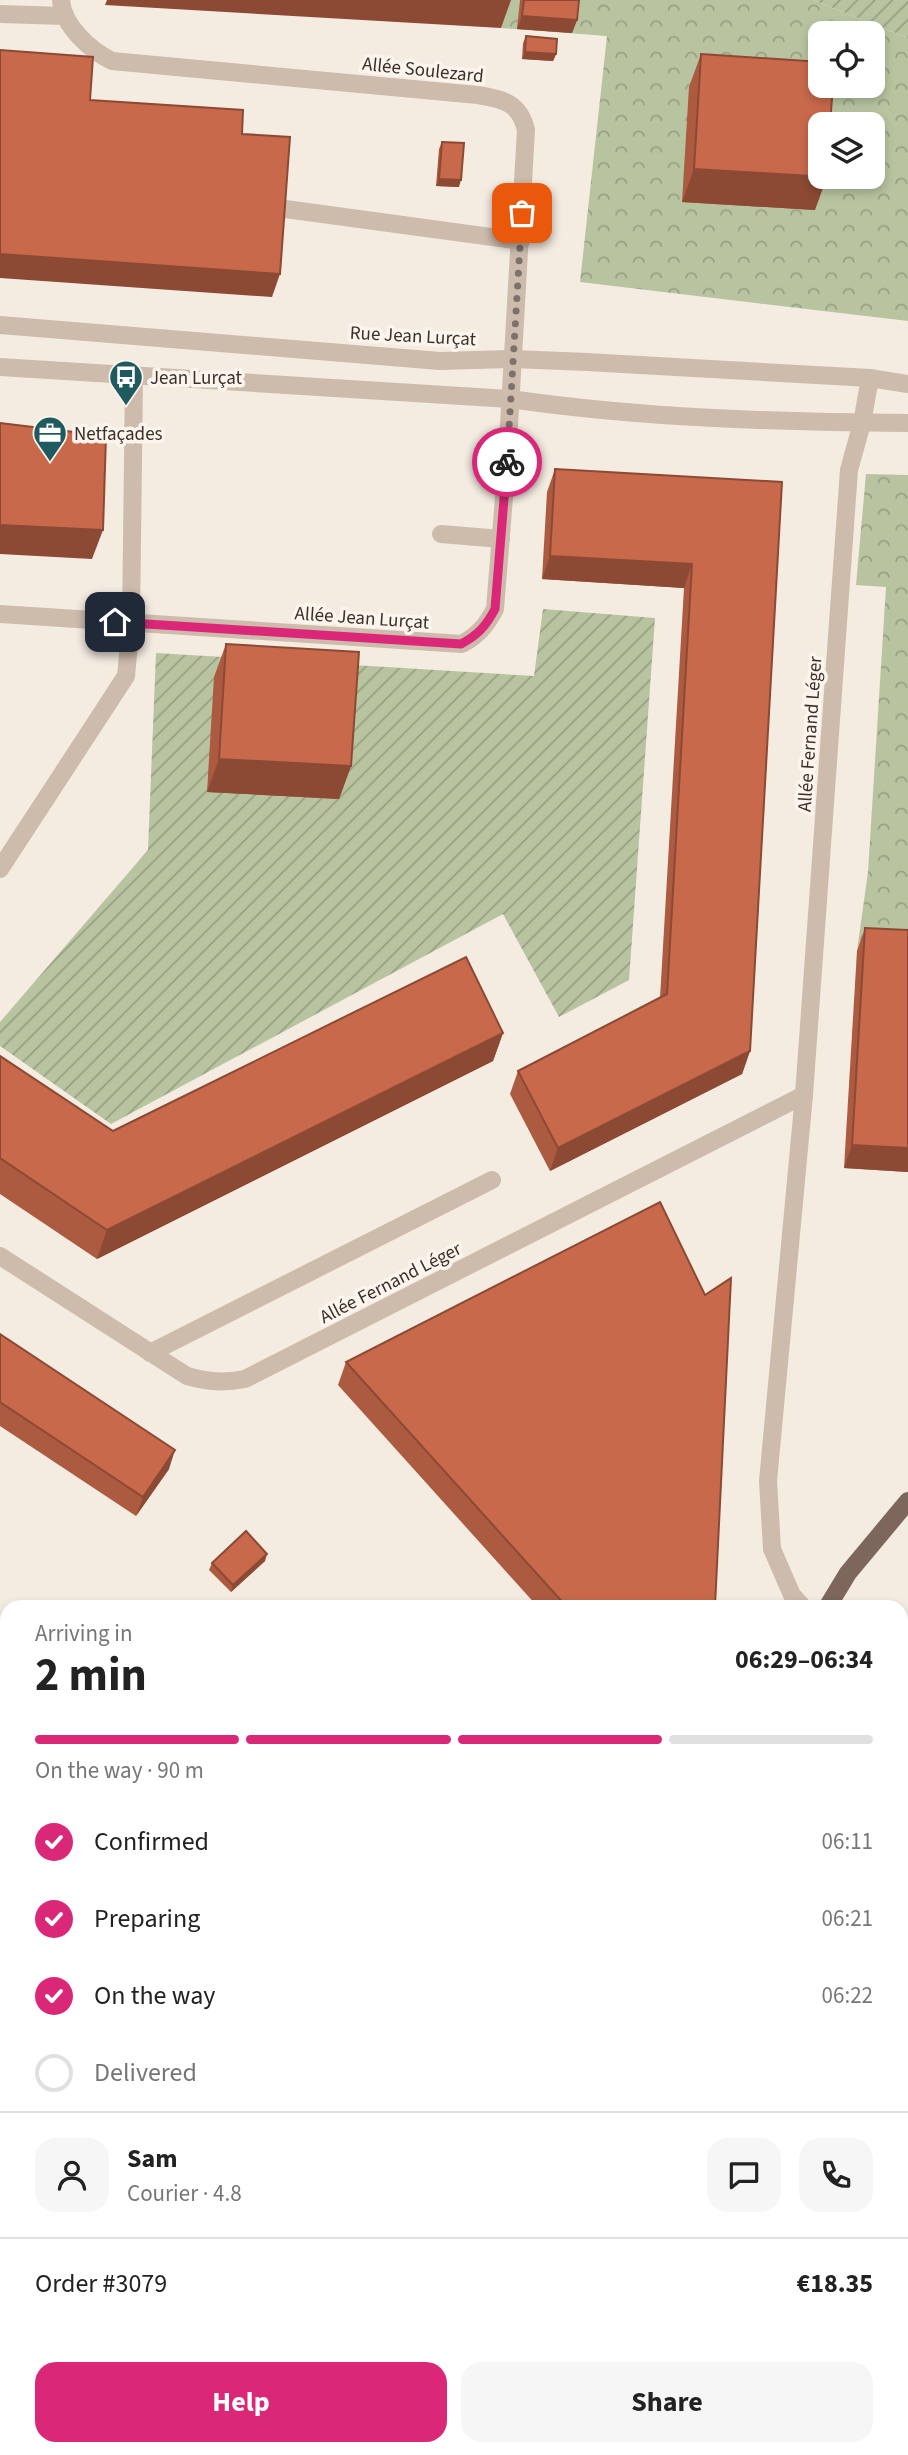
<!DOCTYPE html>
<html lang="en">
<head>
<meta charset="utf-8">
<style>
	body { margin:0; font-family:"Source Sans 3",sans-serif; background:#f6f6f6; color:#222; height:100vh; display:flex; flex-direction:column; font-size:26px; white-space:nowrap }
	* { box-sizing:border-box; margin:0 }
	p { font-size:23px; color:#767676 }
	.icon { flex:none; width:38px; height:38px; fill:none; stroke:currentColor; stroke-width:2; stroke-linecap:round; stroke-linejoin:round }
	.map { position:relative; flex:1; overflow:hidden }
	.sheet { position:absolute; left:0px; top:1600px; width:908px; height:856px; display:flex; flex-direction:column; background:#fff; border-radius:21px 21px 0 0; box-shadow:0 4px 10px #0003 }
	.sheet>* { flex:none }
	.controls { position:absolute; left:808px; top:21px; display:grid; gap:14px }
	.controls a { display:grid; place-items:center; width:77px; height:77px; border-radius:14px; background:#fff; box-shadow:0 4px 10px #0003; font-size:35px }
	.pin { position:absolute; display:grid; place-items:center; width:60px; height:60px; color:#fff; margin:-30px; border-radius:14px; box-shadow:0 4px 10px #0006 }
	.courier { position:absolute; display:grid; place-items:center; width:70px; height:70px; margin:-35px; border:5px solid #db2777; border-radius:50%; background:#fff; color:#222; box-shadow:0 2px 9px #0007 }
	.overview em { font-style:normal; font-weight:700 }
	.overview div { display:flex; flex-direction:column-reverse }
	.overview { display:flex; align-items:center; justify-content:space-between; height:119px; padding:0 35px }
	h1 { font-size:46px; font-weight:700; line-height:52px }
	.bar { display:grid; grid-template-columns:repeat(4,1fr); gap:10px 7px; align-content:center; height:84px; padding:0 35px }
	.bar i { height:9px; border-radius:5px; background:#e0e0e0 }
	.bar .current { background:#db2777 }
	.bar p { grid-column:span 4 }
	.line { display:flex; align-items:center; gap:18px; padding:0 35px; border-top:2px solid #e0e0e0 }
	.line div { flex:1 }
	.round { display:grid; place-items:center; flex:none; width:74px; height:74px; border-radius:21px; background:#f6f6f6 }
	ol { padding:0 35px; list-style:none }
	li { display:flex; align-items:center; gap:21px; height:77px }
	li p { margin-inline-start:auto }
	li .icon { padding:7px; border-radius:50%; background:#db2777; color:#fff; stroke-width:4 }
	li:last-child { color:#767676 }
	li i { width:38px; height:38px; border:4px solid #e0e0e0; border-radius:50% }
	.primary-button { display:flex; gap:14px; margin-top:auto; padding:14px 35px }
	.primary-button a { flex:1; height:80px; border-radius:21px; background:#db2777; color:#fff; font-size:28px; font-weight:700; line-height:80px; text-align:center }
	.primary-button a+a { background:#f6f6f6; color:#222 }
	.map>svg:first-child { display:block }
</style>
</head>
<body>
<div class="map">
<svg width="908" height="2455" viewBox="0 0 908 2455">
	<defs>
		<pattern id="park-crowns" width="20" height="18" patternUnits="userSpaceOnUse" patternTransform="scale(1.75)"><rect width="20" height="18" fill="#b8c4a0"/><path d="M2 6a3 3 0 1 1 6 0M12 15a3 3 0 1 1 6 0" fill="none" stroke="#97a083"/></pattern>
		<pattern id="garden-furrows" width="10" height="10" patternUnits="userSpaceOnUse" patternTransform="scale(1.75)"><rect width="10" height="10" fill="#b8c4a0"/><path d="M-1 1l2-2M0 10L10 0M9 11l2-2" fill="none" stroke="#97a083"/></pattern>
	</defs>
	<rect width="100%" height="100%" fill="#f4ebe1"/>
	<g fill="url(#park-crowns)" fill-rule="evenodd">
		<path d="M503 0H813L908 38V321L580 282 607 36 501 28ZM821 33H873V86H821ZM821 124H873V177H821Z"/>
		<polygon points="866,474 908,475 908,954 857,951 868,872 886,587 856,585"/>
		<polygon points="0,1981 7,1986 7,2293 0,2299"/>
	</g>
	<g fill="url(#garden-furrows)">
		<polygon points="813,0 908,0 908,38"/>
		<polygon points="543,609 655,618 629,980 559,1017 503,914 111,1124 0,1046 0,1022 148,850 156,653 534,676"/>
	</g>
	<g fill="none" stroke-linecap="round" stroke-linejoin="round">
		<g stroke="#cdbbac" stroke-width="18">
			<polyline points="0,14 65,16"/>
			<polyline points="278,208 521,241"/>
			<polyline points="0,325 440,361 513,359 587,362 870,378 908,384"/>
			<path d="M0 367 510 399C642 418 775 422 908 423"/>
			<polyline points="441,534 501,539"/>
			<path d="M0 614 462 644C478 635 486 626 495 609L507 460 526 130C520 103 503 99 478 95L112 61C90 50 63 26 61 0"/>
			<polyline points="0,869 126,676 131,623 134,377"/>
			<path d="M0 1256 187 1376C209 1382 224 1383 245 1379L804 1095"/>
			<polyline points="150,1353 492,1180"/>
			<polyline points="802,1606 792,1595 772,1549 768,1481 804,1095 849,470 862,423 870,378"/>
			<polyline points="0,1955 7,1960"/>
		</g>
		<g stroke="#7d675c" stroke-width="18">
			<polyline points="828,1606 848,1573 908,1501"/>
			<polyline points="0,2398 7,2393"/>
		</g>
		<g stroke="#3b302b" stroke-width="8">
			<g id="rail">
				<polyline points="901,1913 908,1906"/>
				<polyline points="901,1937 908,1930"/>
				<polyline points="307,2455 316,2448"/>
				<polyline points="329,2455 337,2448"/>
			</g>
		</g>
		<use href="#rail" stroke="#fbf5ee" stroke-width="5" stroke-dasharray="16" stroke-linecap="butt"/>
	</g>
	<g fill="#ac5a40">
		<polygon points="520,0 579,0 577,20 572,33 517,29"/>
		<polygon points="526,36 556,54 553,61 522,59 523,43"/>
		<polygon points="701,54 815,210 682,202 689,87"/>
		<polygon points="442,142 459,187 436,186 439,149"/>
		<polygon points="555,469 782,482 750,1051 742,1074 550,1171 510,1094 518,1071 660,998 684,588 542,579 547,492"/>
		<polygon points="226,644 351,766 339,799 207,792 214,677"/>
		<polygon points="865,928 908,1172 844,1168 857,951"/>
		<polygon points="503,1033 493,1061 97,1259 0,1194 0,1056 113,1131"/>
		<polygon points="0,1334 169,1469 136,1516 0,1426"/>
		<polygon points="346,1362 715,1606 537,1606 338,1385"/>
		<polygon points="265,1561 231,1592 209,1570 212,1563"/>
	</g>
	<g fill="#8c4a34">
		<polygon points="107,0 511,0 501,28 105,5"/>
		<polygon points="522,16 577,20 572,33 517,29"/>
		<polygon points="525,52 556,54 553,61 522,59"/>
		<polygon points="694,169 827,177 815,210 682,202"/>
		<polygon points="439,179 461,180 459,187 436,186"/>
		<polygon points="0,254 280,274 272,297 0,278"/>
		<polygon points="0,525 103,530 92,559 0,554"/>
		<polygon points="550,556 692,564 684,588 542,579"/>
		<polygon points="219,759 351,766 339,799 207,792"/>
		<polygon points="503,1033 493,1061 97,1259 107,1230"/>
		<polygon points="750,1051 742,1074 550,1171 558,1148"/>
		<polygon points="852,1145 908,1148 908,1172 844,1168"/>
		<polygon points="175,1450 169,1469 136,1516 143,1497"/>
		<polygon points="267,1554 265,1561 231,1592 233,1585"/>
		<polygon points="908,2336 908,2343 901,2354 901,2347"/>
		<polygon points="838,2448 843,2448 839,2455 834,2455"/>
	</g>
	<g fill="#c8694b" stroke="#8c4a34" stroke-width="2">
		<polygon points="524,0 579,0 577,20 522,16"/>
		<polygon points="526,36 557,39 556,54 525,52"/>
		<polygon points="0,50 93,57 90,100 243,110 242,134 290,137 280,274 0,254"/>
		<polygon points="701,54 821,62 821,86 833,86 830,124 821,124 821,177 827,177 694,169"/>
		<polygon points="442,142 464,143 461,180 439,179"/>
		<polygon points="0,423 106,436 103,530 0,525"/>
		<polygon points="555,469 782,482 750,1051 558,1148 518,1071 667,994 692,564 550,556"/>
		<polygon points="226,644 359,652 351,766 219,759"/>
		<polygon points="865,928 908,930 908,1148 852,1145"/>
		<polygon points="466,957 503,1033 107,1230 0,1158 0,1056 113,1131"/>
		<polygon points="660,1202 705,1295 731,1278 715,1606 566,1606 346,1362"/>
		<polygon points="0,1334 175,1450 143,1497 0,1402"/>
		<polygon points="246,1531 267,1554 233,1585 212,1563"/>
		<polygon points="908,2150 908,2336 901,2347 901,2152 905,2154"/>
		<polygon points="649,2448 838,2448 834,2455 645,2455"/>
	</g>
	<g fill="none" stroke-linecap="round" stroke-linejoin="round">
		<polyline stroke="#7c716b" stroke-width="7" stroke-dasharray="0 12.6" points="507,462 522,213"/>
		<path stroke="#db2777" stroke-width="9" d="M115 622 461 644C478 635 486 626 495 609L507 462"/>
	</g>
	<defs>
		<g id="bus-pin" transform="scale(1.75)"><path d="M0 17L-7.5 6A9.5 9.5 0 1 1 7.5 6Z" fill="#1f5a5e" stroke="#fbf5ee"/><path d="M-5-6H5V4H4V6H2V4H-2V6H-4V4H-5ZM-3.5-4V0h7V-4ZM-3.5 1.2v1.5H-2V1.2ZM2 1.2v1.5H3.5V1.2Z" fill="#fff"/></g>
		<g id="office-pin" transform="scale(1.75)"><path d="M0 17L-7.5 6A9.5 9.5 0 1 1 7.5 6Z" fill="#1f5a5e" stroke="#fbf5ee"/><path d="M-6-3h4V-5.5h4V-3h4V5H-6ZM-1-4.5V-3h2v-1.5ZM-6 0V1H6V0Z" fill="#fff"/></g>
	</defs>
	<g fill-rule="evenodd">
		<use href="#bus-pin" x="126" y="377"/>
		<use href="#office-pin" x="50" y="433"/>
	</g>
	<g text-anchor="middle" stroke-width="7" stroke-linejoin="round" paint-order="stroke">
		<g font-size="19" fill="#3b302b" stroke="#fbf5ee">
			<text transform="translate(423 69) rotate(6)" y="7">Allée Soulezard</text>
			<text transform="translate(413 335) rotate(3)" y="7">Rue Jean Lurçat</text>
			<text transform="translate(362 617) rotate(4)" y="7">Allée Jean Lurçat</text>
			<text transform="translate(809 734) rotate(-86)" y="7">Allée Fernand Léger</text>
			<text transform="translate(390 1282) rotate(-27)" y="7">Allée Fernand Léger</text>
		</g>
		<g font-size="19" fill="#3b302b" stroke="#fbf5ee" text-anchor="start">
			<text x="150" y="384">Jean Lurçat</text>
			<text x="74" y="440">Netfaçades</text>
		</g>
	</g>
</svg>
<div class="controls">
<a><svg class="icon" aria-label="locate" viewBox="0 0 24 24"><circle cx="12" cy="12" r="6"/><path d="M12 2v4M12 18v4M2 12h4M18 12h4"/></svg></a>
<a><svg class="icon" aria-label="layers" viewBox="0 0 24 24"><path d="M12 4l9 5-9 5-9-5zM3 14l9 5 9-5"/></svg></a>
</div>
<div class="pin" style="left:522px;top:213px;background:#ea580c"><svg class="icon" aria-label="bag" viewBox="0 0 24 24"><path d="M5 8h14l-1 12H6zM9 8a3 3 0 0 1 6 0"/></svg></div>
<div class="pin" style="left:115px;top:622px;background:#1f2937"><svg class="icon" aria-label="home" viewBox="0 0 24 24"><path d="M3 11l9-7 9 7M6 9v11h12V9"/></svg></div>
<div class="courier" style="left:507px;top:462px"><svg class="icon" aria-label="bike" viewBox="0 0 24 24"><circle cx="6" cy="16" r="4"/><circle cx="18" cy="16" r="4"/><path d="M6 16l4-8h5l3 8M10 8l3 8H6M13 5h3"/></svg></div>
<section class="sheet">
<div class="overview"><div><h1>2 min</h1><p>Arriving in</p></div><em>06:29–06:34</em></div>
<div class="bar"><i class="current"></i><i class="current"></i><i class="current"></i><i></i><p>On the way · 90 m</p></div>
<ol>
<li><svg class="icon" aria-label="check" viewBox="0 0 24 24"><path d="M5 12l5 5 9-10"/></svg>Confirmed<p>06:11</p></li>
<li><svg class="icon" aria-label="check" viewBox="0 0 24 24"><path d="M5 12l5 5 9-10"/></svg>Preparing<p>06:21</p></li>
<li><svg class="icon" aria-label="check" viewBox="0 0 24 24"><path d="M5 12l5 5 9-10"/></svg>On the way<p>06:22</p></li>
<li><i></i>Delivered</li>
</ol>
<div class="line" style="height:126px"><a class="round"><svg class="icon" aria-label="person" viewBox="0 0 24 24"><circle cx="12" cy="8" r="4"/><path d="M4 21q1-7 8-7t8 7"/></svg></a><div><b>Sam</b><p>Courier · 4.8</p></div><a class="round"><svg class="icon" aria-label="chat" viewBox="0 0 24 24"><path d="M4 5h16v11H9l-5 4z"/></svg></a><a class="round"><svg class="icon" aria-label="phone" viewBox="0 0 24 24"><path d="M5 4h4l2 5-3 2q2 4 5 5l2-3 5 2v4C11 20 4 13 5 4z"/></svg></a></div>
<div class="line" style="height:91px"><div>Order #3079</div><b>€18.35</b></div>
<div class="primary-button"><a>Help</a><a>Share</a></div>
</section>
</div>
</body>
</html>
